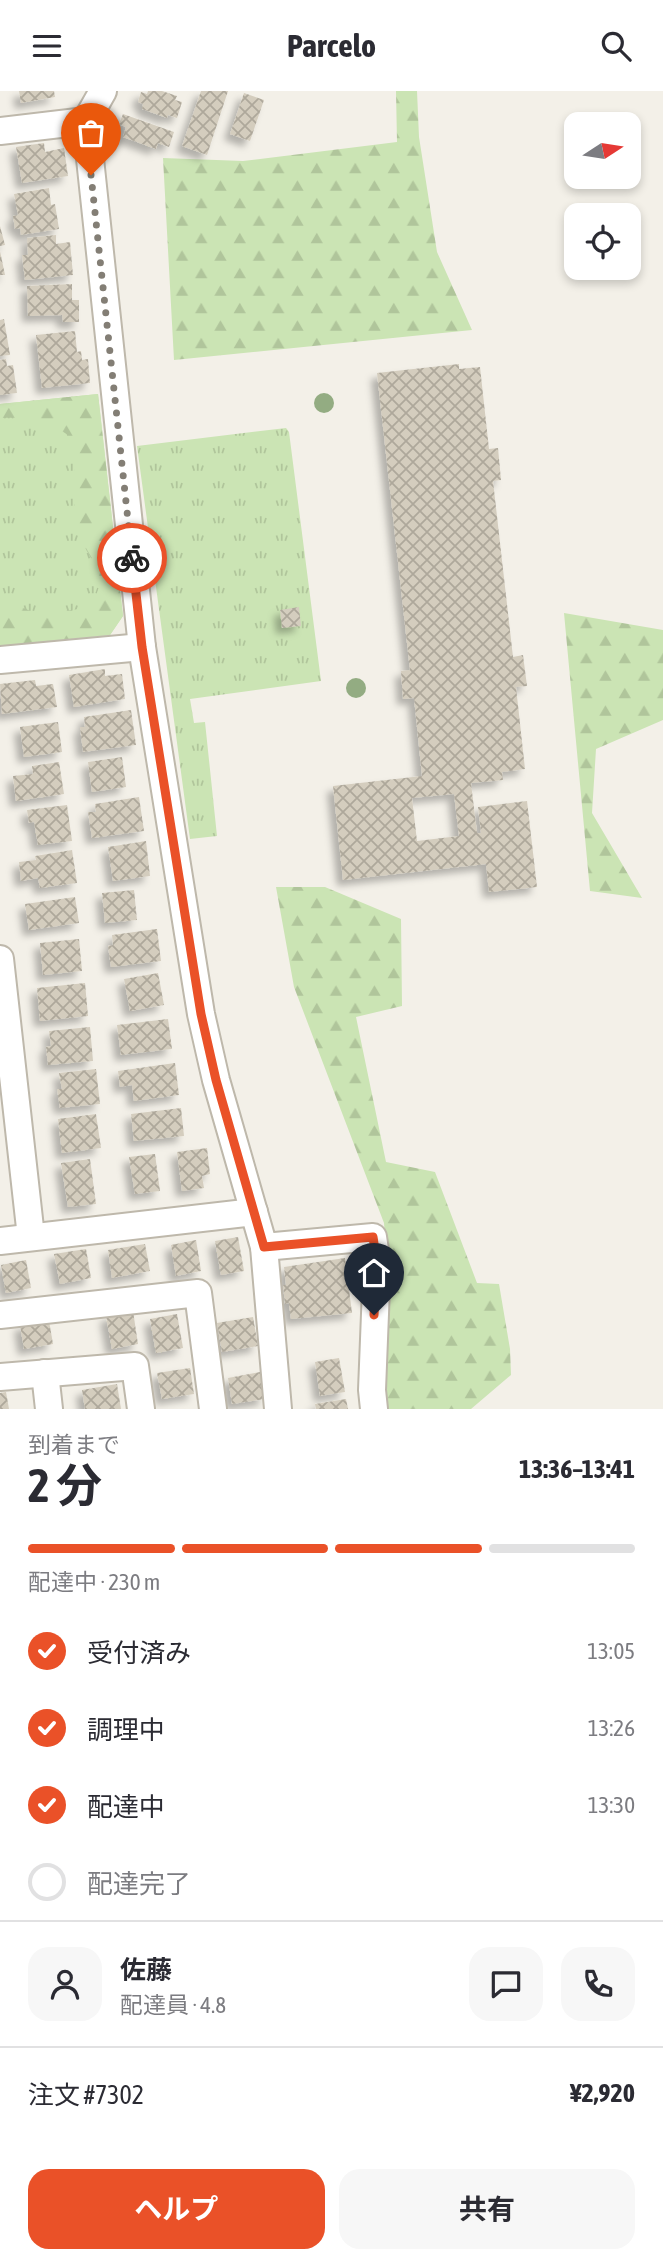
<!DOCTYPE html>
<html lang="ja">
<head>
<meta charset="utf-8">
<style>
	body { margin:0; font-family:"Asap Condensed","Noto Sans JP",sans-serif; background:#f7f7f7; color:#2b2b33; height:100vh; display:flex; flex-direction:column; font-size:26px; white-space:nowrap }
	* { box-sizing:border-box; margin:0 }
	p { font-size:23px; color:#7c7c81 }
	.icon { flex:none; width:38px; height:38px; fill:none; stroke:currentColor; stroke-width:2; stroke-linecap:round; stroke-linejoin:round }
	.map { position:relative; height:1318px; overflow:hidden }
	.drawer { display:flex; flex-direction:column; background:#fff; flex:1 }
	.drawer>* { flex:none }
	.needle { width:46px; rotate:78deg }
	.tools { position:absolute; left:564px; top:21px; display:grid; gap:14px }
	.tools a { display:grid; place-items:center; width:77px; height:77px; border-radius:14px; background:#fff; box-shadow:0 4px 10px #0003; font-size:35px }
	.pin { position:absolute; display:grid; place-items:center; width:60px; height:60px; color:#fff; margin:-72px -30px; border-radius:50% 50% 50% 0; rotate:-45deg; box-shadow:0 0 7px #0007 }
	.pin .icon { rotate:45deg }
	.courier { position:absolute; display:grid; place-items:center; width:70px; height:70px; margin:-35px; border:5px solid #ea5128; border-radius:50%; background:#fff; color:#222; box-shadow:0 2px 9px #0007 }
	.head em { font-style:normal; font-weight:700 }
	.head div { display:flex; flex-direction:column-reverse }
	.head { display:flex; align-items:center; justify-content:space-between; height:119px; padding:0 28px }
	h1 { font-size:46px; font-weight:700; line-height:52px }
	.bar { display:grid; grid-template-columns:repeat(4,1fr); gap:10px 7px; align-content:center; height:84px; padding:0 28px }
	.bar i { height:9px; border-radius:5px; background:#e1e1e2 }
	.bar .selected { background:#ea5128 }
	.bar p { grid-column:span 4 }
	.line { display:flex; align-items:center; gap:18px; padding:0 28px; border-top:2px solid #e1e1e2 }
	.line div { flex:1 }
	.round { display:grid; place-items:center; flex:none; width:74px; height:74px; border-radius:21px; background:#f7f7f7 }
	ol { padding:0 28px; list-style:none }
	li { display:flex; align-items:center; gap:21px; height:77px }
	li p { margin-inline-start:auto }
	li .icon { padding:7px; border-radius:50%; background:#ea5128; color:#fff; stroke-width:4 }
	li:last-child { color:#7c7c81 }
	li i { width:38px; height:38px; border:4px solid #e1e1e2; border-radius:50% }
	.primary-button { display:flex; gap:14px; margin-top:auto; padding:14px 28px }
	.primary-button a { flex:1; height:80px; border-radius:21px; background:#ea5128; color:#fff; font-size:28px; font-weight:700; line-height:80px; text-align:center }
	.primary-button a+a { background:#f7f7f7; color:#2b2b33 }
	header { display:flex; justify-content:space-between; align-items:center; height:91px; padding:0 28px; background:#fff; font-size:32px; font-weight:700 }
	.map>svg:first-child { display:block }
</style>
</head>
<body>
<header><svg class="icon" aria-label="menu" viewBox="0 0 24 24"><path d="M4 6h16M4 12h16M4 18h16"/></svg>Parcelo<svg class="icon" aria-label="search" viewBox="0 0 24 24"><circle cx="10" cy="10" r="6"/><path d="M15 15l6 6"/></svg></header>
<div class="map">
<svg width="663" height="1318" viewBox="0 0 663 1318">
	<defs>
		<pattern id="grass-tufts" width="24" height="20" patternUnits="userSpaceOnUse" patternTransform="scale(1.75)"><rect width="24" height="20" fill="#cbe4b4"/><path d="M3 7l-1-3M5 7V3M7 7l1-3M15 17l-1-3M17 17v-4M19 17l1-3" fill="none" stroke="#b0c59b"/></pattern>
		<pattern id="forest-firs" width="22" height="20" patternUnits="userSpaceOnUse" patternTransform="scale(1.75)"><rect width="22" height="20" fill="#cbe4b4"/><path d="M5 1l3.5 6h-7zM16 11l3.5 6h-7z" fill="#b0c59b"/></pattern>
		<pattern id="building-cross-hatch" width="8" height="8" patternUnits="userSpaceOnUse" patternTransform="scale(1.75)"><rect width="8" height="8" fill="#d4cdbe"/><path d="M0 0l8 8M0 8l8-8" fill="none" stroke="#aea89b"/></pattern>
		<filter id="shadow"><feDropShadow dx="-6" dy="6" stdDeviation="3.5" flood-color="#0004"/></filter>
	</defs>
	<rect width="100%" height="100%" fill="#f3f0e8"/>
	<g fill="url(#grass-tufts)">
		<polygon points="98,303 123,525 110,544 0,555 0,313"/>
		<polygon points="286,337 289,341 321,590 190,608 194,632 205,631 217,745 190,748 137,355"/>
	</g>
	<g fill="url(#forest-firs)">
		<polygon points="396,0 417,0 419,46 437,161 472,239 174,269 163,67 243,70 397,51"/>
		<path d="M98 303 123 525 110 544 0 555V504L4 508 39 524 92 516 99 496V481L80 448 75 434 74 365 69 345C47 328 27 326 0 327V313Z"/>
		<polygon points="564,522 663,539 663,629 596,658 592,722 642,807 590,800"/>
		<polygon points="276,796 325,796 401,828 402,915 356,926 386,1071 435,1081 477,1192 499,1193 510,1258 511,1284 471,1318 384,1318 387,1172 384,1132 294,896"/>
	</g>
	<g fill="url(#building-cross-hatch)" fill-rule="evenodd" filter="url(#shadow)">
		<polygon points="19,0 54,0 55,6 21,12"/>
		<polygon points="148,0 162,0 177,5 175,9 182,11 177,27 168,24 167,27 142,18 143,13 138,11 141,1 147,3"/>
		<polygon points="201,0 228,0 207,64 182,55"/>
		<polygon points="244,2 264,9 250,50 230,43"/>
		<polygon points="123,23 174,41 169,56 158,52 156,58 123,46 126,36 119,33"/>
		<polygon points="44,52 45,61 64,57 68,85 22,92 16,56"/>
		<polygon points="49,97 51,114 55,113 59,138 21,144 20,137 15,138 13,125 18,124 14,103"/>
		<polygon points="0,135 5,154 0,155"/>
		<polygon points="56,144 56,153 70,151 73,184 25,189 22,164 28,164 27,147"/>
		<polygon points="0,160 5,184 0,184"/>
		<polygon points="72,193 72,209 79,209 79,231 63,231 62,224 28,225 27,195"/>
		<polygon points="4,228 10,264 0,265 0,229"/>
		<polygon points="75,240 77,261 81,260 82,269 88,268 90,292 42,297 36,244"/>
		<polygon points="6,268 7,275 13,274 17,302 0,304 0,269"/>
		<path d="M459 273V278L480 276 489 358 498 357 501 389 493 390 513 566 523 564 527 595 516 596 525 678 502 681 503 689 471 692 477 742H481L478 716 527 710 537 796 489 801 486 773 343 789 333 695 422 685 414 607 403 608 401 580 410 579 377 282ZM454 703 459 745 417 750 412 707Z"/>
		<polygon points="299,516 301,535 282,537 280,519"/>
		<polygon points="105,578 105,585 122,583 125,608 74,616 69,584"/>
		<polygon points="35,589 36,595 53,593 57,616 2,623 0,593"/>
		<polygon points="131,619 136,654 83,661 80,636 85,636 84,626"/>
		<polygon points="58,631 62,661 24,666 20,636"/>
		<polygon points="122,666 126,696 92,701 88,671"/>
		<polygon points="59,671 64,703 16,710 13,685 33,683 32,675"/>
		<polygon points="139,706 144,740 92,747 88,721 96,721 95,713"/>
		<polygon points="67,714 72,750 38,754 34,731 29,732 27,719"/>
		<polygon points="146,750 150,785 113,790 108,756"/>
		<polygon points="72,759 77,792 40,797 38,787 21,790 19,771 36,769 35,765"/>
		<polygon points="134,799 137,829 105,832 102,802"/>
		<polygon points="75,806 79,832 29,839 25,813"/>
		<polygon points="157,838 161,870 111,876 108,855 113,854 112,844"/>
		<polygon points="79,848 82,880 43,884 40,852"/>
		<polygon points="158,882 164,914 130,920 124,888"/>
		<polygon points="85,892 88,925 40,930 37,897"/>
		<polygon points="168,928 172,958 121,964 117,934"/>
		<polygon points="90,936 93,970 48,974 46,956 51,955 49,940"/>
		<polygon points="175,972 179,1004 134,1010 132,994 120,996 118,980"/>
		<polygon points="96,978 100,1013 60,1017 57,998 62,998 59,982"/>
		<polygon points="181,1017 184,1045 134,1050 131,1023"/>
		<polygon points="96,1023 101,1057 62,1062 58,1028"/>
		<polygon points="207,1057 210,1083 202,1085 204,1097 182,1100 177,1061"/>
		<polygon points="155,1063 160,1100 135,1103 129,1066"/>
		<polygon points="90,1068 96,1113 68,1116 61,1072"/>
		<polygon points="238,1146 244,1180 221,1184 215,1150"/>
		<polygon points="196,1149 201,1180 176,1185 171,1154"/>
		<polygon points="145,1153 150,1180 112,1187 108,1159"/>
		<polygon points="86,1158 91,1187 60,1193 54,1163"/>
		<polygon points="345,1167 352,1222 291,1228 289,1212 285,1213 283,1194 286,1194 284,1176"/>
		<polygon points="26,1169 31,1197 6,1202 1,1174"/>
		<polygon points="133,1220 138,1253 112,1258 106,1225"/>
		<polygon points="177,1223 183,1257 156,1262 150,1228"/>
		<polygon points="253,1226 258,1255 222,1261 217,1232"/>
		<polygon points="49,1230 53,1253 24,1258 20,1234"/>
		<polygon points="339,1267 345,1301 320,1305 315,1271"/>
		<polygon points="190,1277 194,1303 162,1308 157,1282"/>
		<polygon points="260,1281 265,1308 232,1313 228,1287"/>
		<polygon points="117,1293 121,1318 85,1318 82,1299"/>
		<polygon points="6,1301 9,1318 0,1318 0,1302"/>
		<polygon points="346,1308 348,1318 316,1318 315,1313"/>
	</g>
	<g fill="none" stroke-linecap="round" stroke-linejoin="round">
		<g stroke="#beb8ab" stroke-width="30">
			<g id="minor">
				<polyline points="103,0 86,30 142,556 201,923 216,989 264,1156 278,1318"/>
				<polyline points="0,40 86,30"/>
				<polyline points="0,569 142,556"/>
				<polyline points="0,868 31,1146"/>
				<polyline points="0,1150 254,1121"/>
				<polyline points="264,1156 373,1146 377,1172 372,1299 374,1318"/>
				<polyline points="0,1224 198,1202 213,1318"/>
				<polyline points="45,1282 49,1318"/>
				<polyline points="0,1286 135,1275 141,1318"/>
			</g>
		</g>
		<use href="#minor" stroke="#fff" stroke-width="26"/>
	</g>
	<g fill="#93ac82">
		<circle cx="324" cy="312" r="10"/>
		<circle cx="356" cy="597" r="10"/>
	</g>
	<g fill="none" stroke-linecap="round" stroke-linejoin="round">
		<polyline stroke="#837e75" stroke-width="7" stroke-dasharray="0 12.6" points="91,84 132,467"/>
		<polyline stroke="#ea5128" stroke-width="9" points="132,467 142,556 201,923 216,989 264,1156 373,1146 377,1172 374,1224"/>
	</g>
</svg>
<div class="tools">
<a><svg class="needle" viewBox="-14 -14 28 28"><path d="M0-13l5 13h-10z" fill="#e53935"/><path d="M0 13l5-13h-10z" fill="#7c7c81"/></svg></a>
<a><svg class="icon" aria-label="locate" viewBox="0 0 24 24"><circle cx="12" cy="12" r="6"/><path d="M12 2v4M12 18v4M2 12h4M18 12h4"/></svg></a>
</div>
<div class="pin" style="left:91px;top:84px;background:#ea580c"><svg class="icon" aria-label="bag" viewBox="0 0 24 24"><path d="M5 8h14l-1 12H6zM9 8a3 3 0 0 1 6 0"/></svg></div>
<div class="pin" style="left:374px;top:1224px;background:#1f2937"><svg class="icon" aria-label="home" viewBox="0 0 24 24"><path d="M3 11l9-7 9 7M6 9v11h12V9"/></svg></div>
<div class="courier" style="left:132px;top:467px"><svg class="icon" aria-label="bike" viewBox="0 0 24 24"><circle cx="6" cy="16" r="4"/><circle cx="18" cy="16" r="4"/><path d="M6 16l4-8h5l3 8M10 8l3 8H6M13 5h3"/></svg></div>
</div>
<section class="drawer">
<div class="head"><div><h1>2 分</h1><p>到着まで</p></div><em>13:36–13:41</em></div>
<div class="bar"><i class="selected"></i><i class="selected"></i><i class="selected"></i><i></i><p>配達中 · 230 m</p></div>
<ol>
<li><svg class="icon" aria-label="check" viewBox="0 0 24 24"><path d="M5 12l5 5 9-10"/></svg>受付済み<p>13:05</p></li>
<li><svg class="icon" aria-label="check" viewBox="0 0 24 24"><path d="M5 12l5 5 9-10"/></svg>調理中<p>13:26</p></li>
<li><svg class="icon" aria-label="check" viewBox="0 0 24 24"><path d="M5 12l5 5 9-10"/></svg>配達中<p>13:30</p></li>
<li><i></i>配達完了</li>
</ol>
<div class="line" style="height:126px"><a class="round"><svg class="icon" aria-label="person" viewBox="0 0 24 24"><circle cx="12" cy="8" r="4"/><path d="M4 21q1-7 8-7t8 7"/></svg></a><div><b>佐藤</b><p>配達員 · 4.8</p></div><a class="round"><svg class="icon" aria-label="chat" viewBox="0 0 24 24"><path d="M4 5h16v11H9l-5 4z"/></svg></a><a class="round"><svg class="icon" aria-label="phone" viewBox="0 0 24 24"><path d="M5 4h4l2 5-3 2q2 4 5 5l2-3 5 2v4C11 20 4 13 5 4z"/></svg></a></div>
<div class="line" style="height:91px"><div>注文 #7302</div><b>¥2,920</b></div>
<div class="primary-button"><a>ヘルプ</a><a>共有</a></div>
</section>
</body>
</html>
